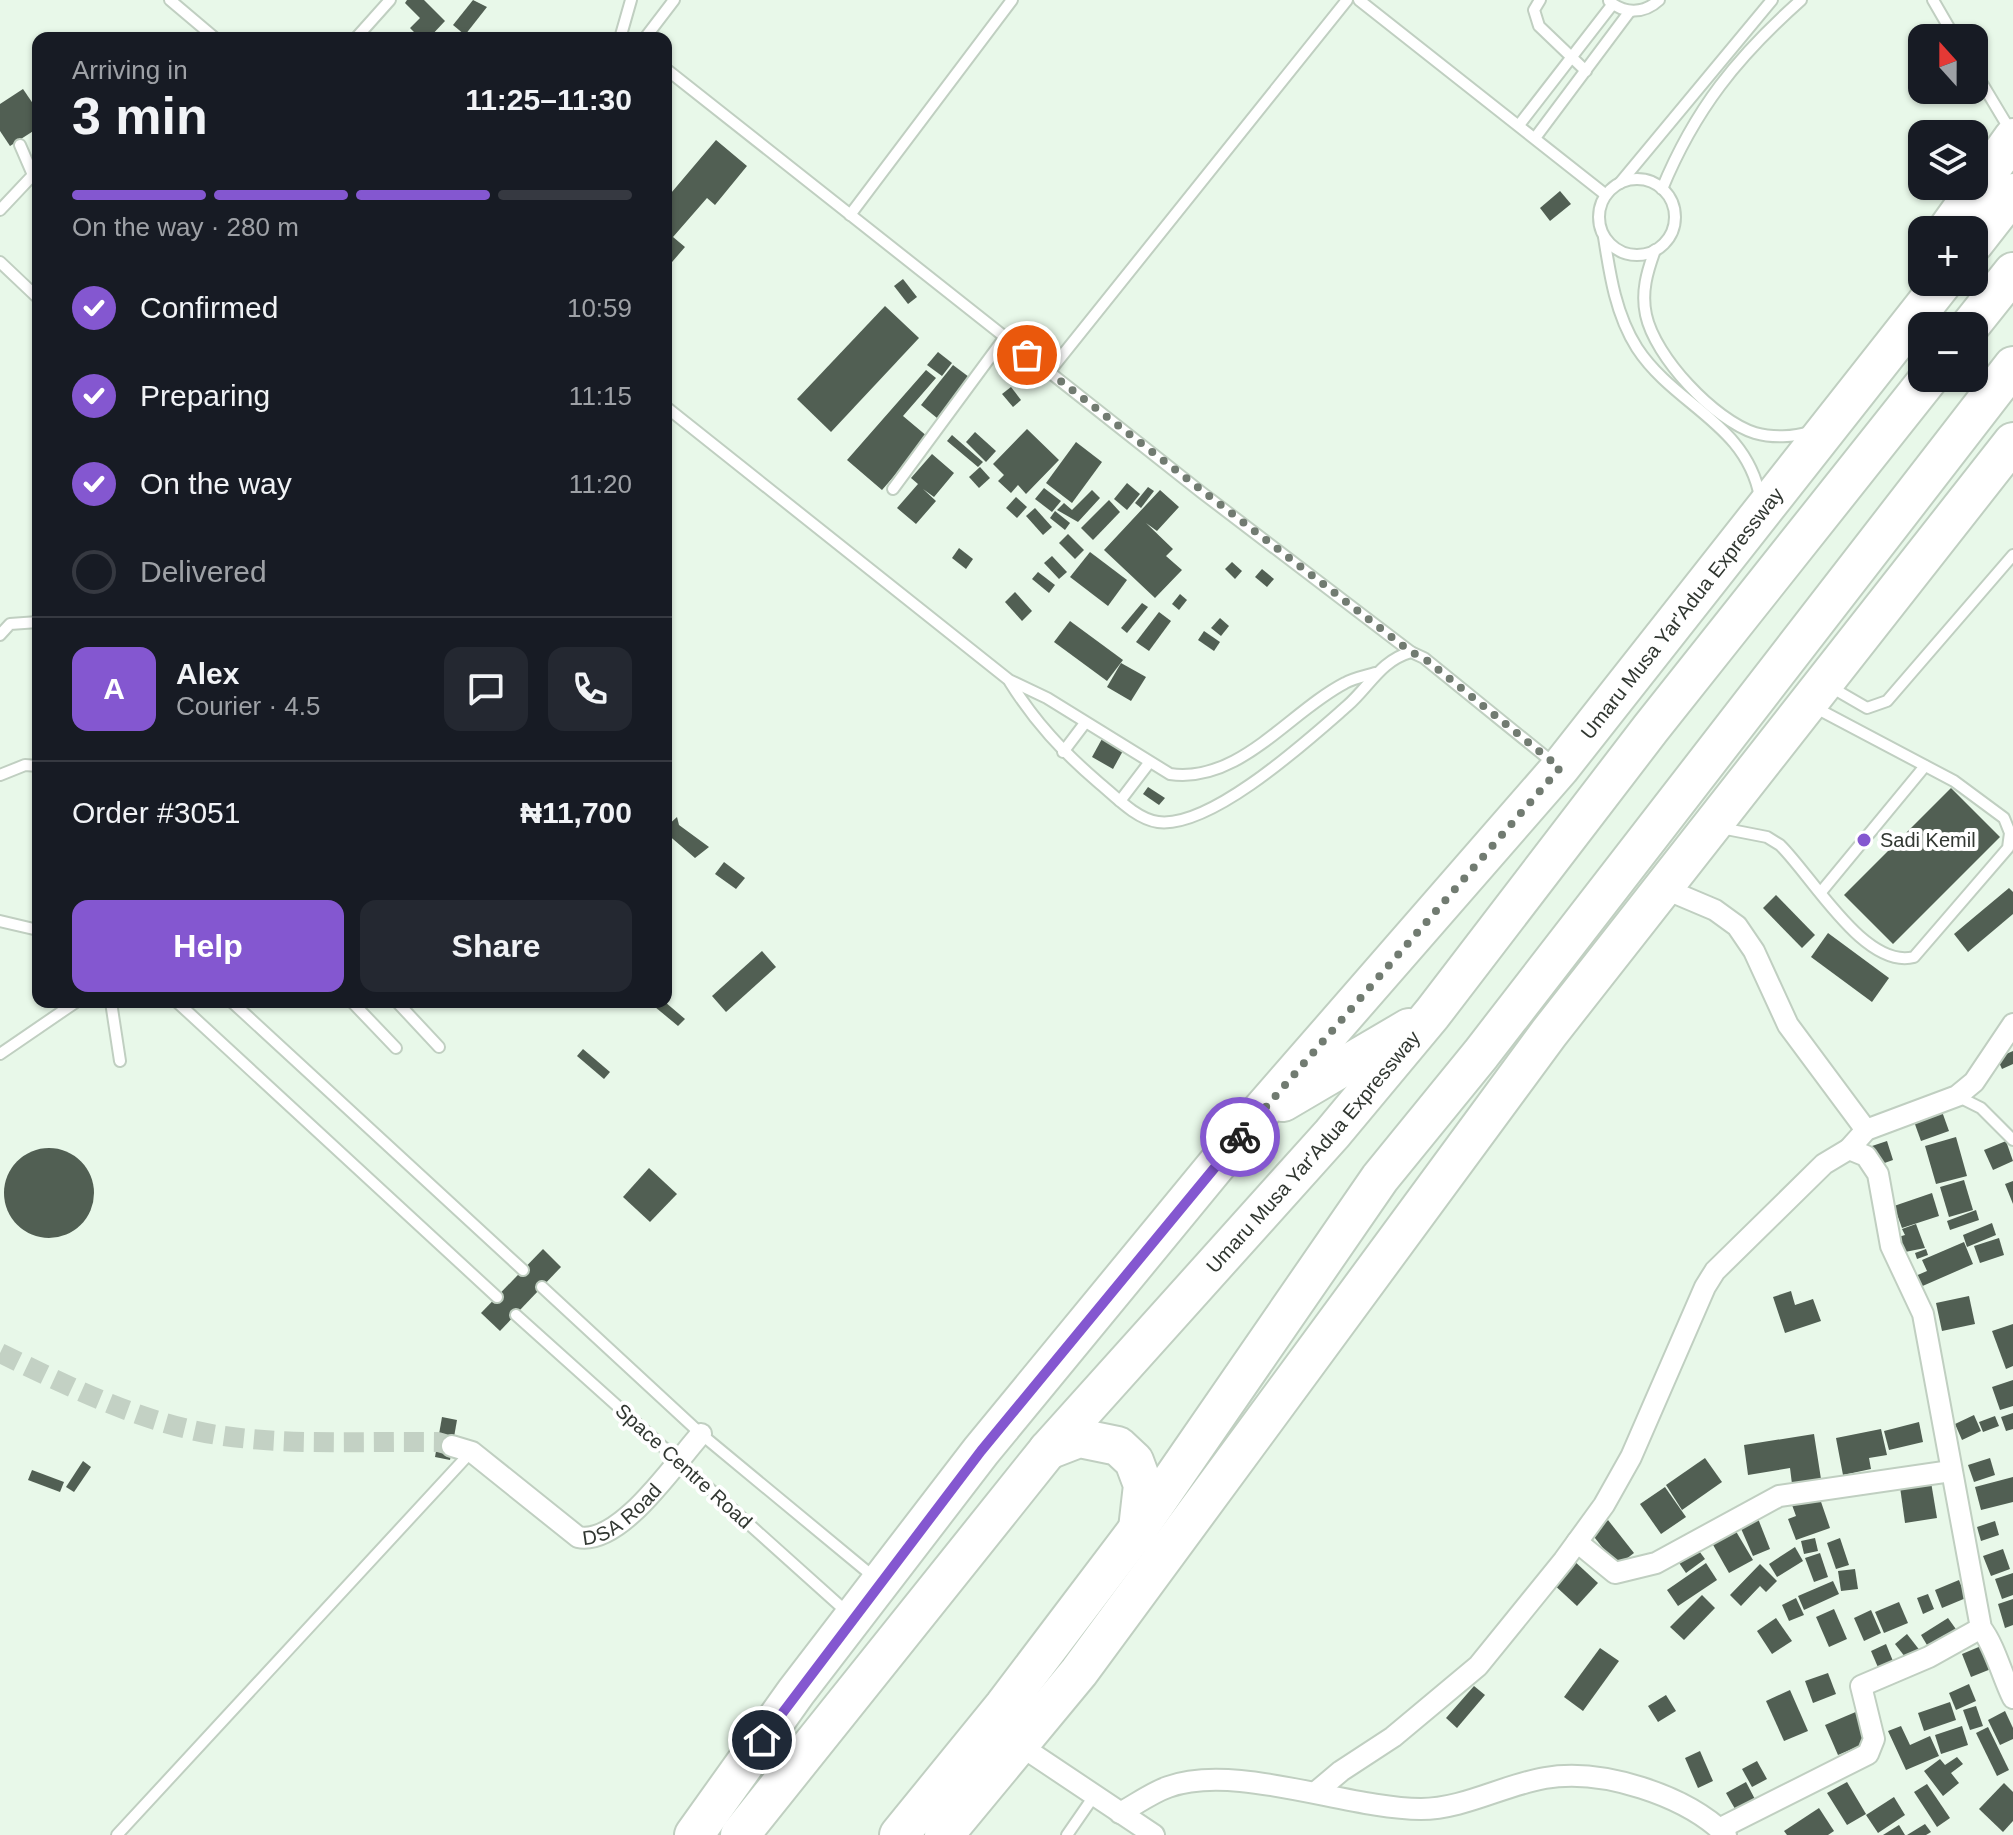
<!DOCTYPE html>
<html lang="en">
<head>
<meta charset="utf-8">
<style>
	body { margin:0; font-family:Helvetica,sans-serif; background:#242831; color:#f1f3f6; height:100vh; display:flex; flex-direction:column; font-size:30px; white-space:nowrap }
	* { box-sizing:border-box; margin:0 }
	p { font-size:26px; color:#9ea1a6 }
	.icon { flex:none; width:44px; height:44px; fill:none; stroke:currentColor; stroke-width:2; stroke-linecap:round; stroke-linejoin:round }
	.map { position:relative; flex:1; overflow:hidden }
	.sheet { position:absolute; left:32px; top:32px; width:640px; height:976px; display:flex; flex-direction:column; background:#171b24; border-radius:16px; box-shadow:0 2px 6px #0004 }
	.sheet>* { flex:none }
	.needle { width:52px; rotate:339deg }
	.tools { position:absolute; left:1908px; top:24px; display:grid; gap:16px }
	.tools a { display:grid; place-items:center; width:80px; height:80px; border-radius:16px; background:#171b24; box-shadow:0 2px 6px #0004; font-size:40px }
	.pin { position:absolute; display:grid; place-items:center; width:68px; height:68px; color:#fff; margin:-34px; border:4px solid #fff; border-radius:50%; box-shadow:0 2px 8px #0007 }
	.courier { position:absolute; display:grid; place-items:center; width:80px; height:80px; margin:-40px; border:6px solid #8457d0; border-radius:50%; background:#fff; color:#222; box-shadow:0 2px 10px #0007 }
	.overview em { font-style:normal; font-weight:700 }
	.overview div { display:flex; flex-direction:column-reverse }
	.overview { display:flex; align-items:center; justify-content:space-between; height:136px; padding:0 40px }
	h1 { font-size:52px; font-weight:700; line-height:60px }
	.bar { display:grid; grid-template-columns:repeat(4,1fr); gap:12px 8px; align-content:center; height:96px; padding:0 40px }
	.bar i { height:10px; border-radius:6px; background:#363941 }
	.bar .active { background:#8457d0 }
	.bar p { grid-column:span 4 }
	.line { display:flex; align-items:center; gap:20px; padding:0 40px; border-top:2px solid #363941 }
	.line div { flex:1 }
	.round { display:grid; place-items:center; flex:none; width:84px; height:84px; border-radius:16px; background:#242831 }
	ol { padding:0 40px; list-style:none }
	li { display:flex; align-items:center; gap:24px; height:88px }
	li p { margin-inline-start:auto }
	li .icon { padding:8px; border-radius:50%; background:#8457d0; color:#fff; stroke-width:4 }
	li:last-child { color:#9ea1a6 }
	li i { width:44px; height:44px; border:4px solid #363941; border-radius:50% }
	.cta { display:flex; gap:16px; margin-top:auto; padding:16px 40px }
	.cta a { flex:1; height:92px; border-radius:16px; background:#8457d0; color:#fff; font-size:32px; font-weight:700; line-height:92px; text-align:center }
	.cta a+a { background:#242831; color:#f1f3f6 }
	.map>svg:first-child { display:block }
</style>
</head>
<body>
<div class="map">
<svg width="2013" height="1835" viewBox="0 0 2013 1835">
	<rect width="100%" height="100%" fill="#e8f8e9"/>
	<g fill="#515f53">
		<polygon points="407,0 424,0 445,21 429,38 420,38 410,28 420,18 405,3"/>
		<polygon points="473,0 487,7 465,35 453,25"/>
		<polygon points="23,89 38,111 38,128 10,146 0,131 0,104"/>
		<polygon points="716,140 747,166 715,205 707,198 673,237 685,247 666,269 666,199"/>
		<polygon points="1560,191 1571,204 1550,221 1540,208"/>
		<polygon points="903,279 917,297 908,304 894,286"/>
		<polygon points="885,306 919,338 831,432 797,399"/>
		<polygon points="938,352 952,363 942,376 927,365"/>
		<polygon points="953,365 969,377 937,418 921,405"/>
		<polygon points="926,370 936,378 903,416 928,437 882,490 847,460"/>
		<polygon points="1011,387 1021,400 1013,407 1002,394"/>
		<polygon points="1027,429 1059,460 1026,494 1018,485 1011,493 998,481 1004,475 993,464"/>
		<polygon points="975,432 996,451 986,462 966,442"/>
		<polygon points="952,435 983,462 978,467 947,441"/>
		<polygon points="1076,442 1102,462 1072,503 1046,483"/>
		<polygon points="932,454 954,473 934,497 923,489 936,501 916,524 897,508 918,484 911,478"/>
		<polygon points="980,467 990,478 979,488 969,477"/>
		<polygon points="1127,483 1140,494 1127,510 1114,499"/>
		<polygon points="1148,487 1154,491 1141,508 1135,503"/>
		<polygon points="1044,488 1061,501 1052,512 1035,499"/>
		<polygon points="1092,490 1100,498 1078,522 1057,510 1064,503 1072,510"/>
		<polygon points="1160,490 1179,507 1157,531 1146,523 1173,549 1166,556 1182,570 1155,598 1104,550"/>
		<polygon points="1016,497 1027,507 1017,518 1006,508"/>
		<polygon points="1109,500 1120,512 1093,540 1081,528"/>
		<polygon points="1035,508 1052,527 1043,535 1026,516"/>
		<polygon points="1055,511 1070,523 1065,530 1050,518"/>
		<polygon points="1068,534 1084,550 1075,559 1059,543"/>
		<polygon points="959,548 973,559 966,569 952,558"/>
		<polygon points="1090,552 1127,580 1108,606 1070,577"/>
		<polygon points="1052,556 1067,572 1059,579 1044,563"/>
		<polygon points="1232,562 1242,571 1235,579 1225,569"/>
		<polygon points="1262,569 1274,579 1267,587 1255,577"/>
		<polygon points="1038,572 1055,585 1049,593 1032,579"/>
		<polygon points="1015,592 1032,611 1022,621 1005,602"/>
		<polygon points="1180,594 1187,600 1179,610 1172,604"/>
		<polygon points="1142,603 1148,607 1127,633 1121,628"/>
		<polygon points="1159,612 1171,621 1149,651 1136,642"/>
		<polygon points="1220,618 1229,626 1221,636 1211,628"/>
		<polygon points="1070,621 1123,660 1107,681 1054,642"/>
		<polygon points="1204,631 1220,642 1214,651 1198,640"/>
		<polygon points="1121,663 1146,677 1131,701 1107,687"/>
		<polygon points="1103,737 1124,749 1113,769 1092,757"/>
		<polygon points="1148,787 1165,798 1159,805 1143,794"/>
		<polygon points="1951,788 2000,837 1893,944 1844,895"/>
		<polygon points="677,817 679,825 709,847 695,858 666,833 666,827"/>
		<polygon points="724,862 745,878 736,889 715,874"/>
		<polygon points="2009,888 2013,892 2013,914 1968,952 1954,934"/>
		<polygon points="1776,895 1815,935 1802,948 1763,908"/>
		<polygon points="1828,933 1889,978 1872,1002 1811,957"/>
		<polygon points="762,951 776,967 726,1012 712,996"/>
		<polygon points="649,1002 665,1002 685,1019 678,1026"/>
		<polygon points="583,1049 610,1072 604,1079 577,1056"/>
		<polygon points="2013,1051 2013,1064 2002,1069 1997,1058"/>
		<polygon points="1940,1106 1949,1131 1921,1141 1912,1116"/>
		<polygon points="1956,1137 1967,1176 1936,1184 1925,1146"/>
		<polygon points="1887,1141 1893,1160 1876,1166 1869,1147"/>
		<polygon points="2006,1141 2013,1161 1993,1170 1984,1150"/>
		<circle cx="49" cy="1193" r="45"/>
		<polygon points="649,1168 677,1194 650,1222 623,1197"/>
		<polygon points="1964,1180 1973,1210 1949,1217 1940,1187"/>
		<polygon points="2013,1181 2013,1204 2005,1184"/>
		<polygon points="1932,1193 1939,1216 1902,1228 1894,1206"/>
		<polygon points="1976,1210 1979,1220 1950,1230 1947,1221"/>
		<polygon points="1992,1223 1996,1235 1967,1247 1963,1235"/>
		<polygon points="1916,1224 1925,1248 1900,1253 1895,1238 1905,1235 1902,1229"/>
		<polygon points="1999,1238 2004,1255 1980,1263 1974,1246"/>
		<polygon points="1964,1242 1973,1264 1918,1288 1913,1277 1927,1271 1922,1260"/>
		<polygon points="543,1249 561,1267 500,1331 481,1313"/>
		<polygon points="1926,1249 1928,1255 1917,1259 1915,1253"/>
		<polygon points="1791,1291 1795,1305 1813,1299 1821,1321 1785,1333 1773,1297"/>
		<polygon points="1969,1296 1975,1324 1942,1331 1936,1303"/>
		<polygon points="2013,1324 2013,1366 2006,1369 1992,1331"/>
		<polygon points="2013,1380 2013,1406 2000,1410 1992,1387"/>
		<polygon points="2013,1413 2013,1429 2006,1431 2001,1417"/>
		<polygon points="1974,1415 1981,1431 1962,1440 1955,1424"/>
		<polygon points="1995,1416 1999,1426 1983,1432 1979,1422"/>
		<polygon points="442,1417 457,1420 450,1460 435,1457"/>
		<polygon points="1919,1422 1923,1442 1889,1450 1884,1431"/>
		<polygon points="1881,1429 1887,1455 1869,1458 1871,1469 1843,1475 1836,1438"/>
		<polygon points="1814,1434 1821,1479 1792,1484 1790,1468 1748,1475 1744,1445"/>
		<polygon points="1705,1458 1722,1482 1682,1510 1666,1485"/>
		<polygon points="1990,1458 1995,1475 1974,1482 1968,1465"/>
		<polygon points="83,1461 91,1467 74,1492 66,1487"/>
		<polygon points="32,1470 64,1482 60,1492 28,1480"/>
		<polygon points="2013,1477 2013,1502 1981,1510 1975,1487"/>
		<polygon points="1931,1482 1937,1518 1905,1523 1900,1487"/>
		<polygon points="1665,1487 1686,1517 1661,1534 1640,1504"/>
		<polygon points="1819,1496 1830,1528 1796,1540 1788,1519 1796,1516 1792,1505"/>
		<polygon points="1757,1516 1770,1549 1753,1556 1739,1524"/>
		<polygon points="1608,1520 1634,1553 1617,1566 1591,1533"/>
		<polygon points="1995,1521 1999,1535 1981,1541 1977,1527"/>
		<polygon points="1731,1523 1753,1560 1729,1573 1708,1536"/>
		<polygon points="1815,1538 1818,1551 1804,1554 1801,1541"/>
		<polygon points="1840,1538 1849,1565 1836,1569 1827,1543"/>
		<polygon points="1694,1544 1705,1559 1686,1573 1675,1557"/>
		<polygon points="1795,1547 1803,1561 1777,1577 1769,1564"/>
		<polygon points="2003,1549 2010,1569 1991,1576 1983,1556"/>
		<polygon points="1820,1553 1828,1577 1814,1582 1805,1558"/>
		<polygon points="1572,1559 1598,1583 1577,1606 1551,1582"/>
		<polygon points="1706,1563 1717,1580 1678,1606 1667,1590"/>
		<polygon points="1760,1564 1777,1581 1766,1592 1760,1586 1741,1606 1730,1595"/>
		<polygon points="1855,1569 1858,1589 1841,1591 1838,1571"/>
		<polygon points="2013,1573 2013,1595 2002,1599 1995,1579"/>
		<polygon points="1959,1580 1966,1598 1942,1608 1935,1590"/>
		<polygon points="1833,1581 1839,1594 1804,1610 1798,1596"/>
		<polygon points="1928,1594 1934,1609 1923,1614 1917,1598"/>
		<polygon points="1702,1595 1715,1608 1684,1640 1670,1627"/>
		<polygon points="1796,1598 1804,1615 1789,1621 1782,1605"/>
		<polygon points="2013,1599 2013,1625 2005,1628 1998,1604"/>
		<polygon points="1899,1602 1908,1623 1884,1633 1875,1612"/>
		<polygon points="1834,1609 1847,1639 1829,1647 1816,1617"/>
		<polygon points="1871,1610 1881,1633 1864,1641 1854,1618"/>
		<polygon points="1776,1618 1792,1641 1772,1654 1757,1631"/>
		<polygon points="1948,1618 1958,1632 1930,1650 1921,1635"/>
		<polygon points="1907,1634 1921,1652 1909,1662 1895,1644"/>
		<polygon points="1886,1644 1895,1666 1880,1672 1871,1651"/>
		<polygon points="1981,1646 1991,1669 1971,1677 1962,1654"/>
		<polygon points="1600,1648 1619,1661 1583,1711 1564,1697"/>
		<polygon points="1828,1673 1836,1694 1813,1703 1805,1681"/>
		<polygon points="1969,1684 1976,1701 1956,1710 1949,1693"/>
		<polygon points="1474,1686 1485,1695 1457,1728 1446,1718"/>
		<polygon points="1790,1690 1808,1731 1784,1741 1766,1701"/>
		<polygon points="1666,1695 1676,1711 1658,1722 1648,1706"/>
		<polygon points="1950,1702 1956,1720 1924,1731 1918,1713"/>
		<polygon points="1976,1706 1983,1726 1970,1730 1963,1710"/>
		<polygon points="1858,1711 1871,1741 1838,1755 1825,1725"/>
		<polygon points="2005,1711 2013,1728 2013,1739 2000,1745 1988,1720"/>
		<polygon points="1901,1726 1910,1745 1930,1736 1939,1756 1906,1770 1888,1731"/>
		<polygon points="1962,1726 1968,1745 1941,1754 1935,1735"/>
		<polygon points="1988,1727 2009,1770 1997,1776 1976,1733"/>
		<polygon points="1700,1751 1713,1781 1698,1788 1685,1758"/>
		<polygon points="1957,1757 1963,1764 1951,1773 1959,1783 1943,1796 1924,1771 1940,1759 1945,1765"/>
		<polygon points="1757,1761 1767,1779 1752,1787 1742,1769"/>
		<polygon points="1746,1782 1758,1805 1739,1816 1726,1793"/>
		<polygon points="1847,1782 1866,1814 1847,1825 1827,1793"/>
		<polygon points="2004,1783 2013,1792 2013,1821 2003,1832 1979,1809"/>
		<polygon points="1927,1784 1950,1818 1937,1827 1914,1792"/>
		<polygon points="1894,1797 1905,1815 1878,1833 1866,1815"/>
		<polygon points="1819,1808 1834,1831 1828,1835 1787,1835 1784,1831"/>
		<polygon points="1925,1824 1931,1832 1926,1835 1907,1835"/>
		<polygon points="1899,1825 1905,1835 1883,1835"/>
	</g>
	<g fill="none" stroke-linecap="round" stroke-linejoin="round">
		<path stroke="#c3d1c4" stroke-width="20" stroke-dasharray="20 10" stroke-linecap="butt" d="M0 1353C70 1387 139 1422 217 1435 289 1446 365 1441 438 1442L452 1446"/>
		<g stroke="#c0cfc1" stroke-width="14">
			<g id="lane">
				<polyline points="170,0 215,38"/>
				<polyline points="1359,0 1606,195"/>
				<polyline points="1540,0 1534,10 1539,26 1586,71"/>
				<polyline points="1933,0 1955,38"/>
				<path d="M1609 1C1624 14 1644 14 1659 0"/>
				<polyline points="356,38 390,0"/>
				<polyline points="626,38 621,35 631,0"/>
				<polyline points="645,38 674,0"/>
				<polyline points="666,69 1201,492 1411,652"/>
				<polyline points="1974,70 2010,130"/>
				<polyline points="1519,125 1612,5"/>
				<polyline points="1535,138 1630,11"/>
				<circle cx="1637" cy="217" r="38"/>
				<polyline points="1620,183 1772,0"/>
				<path d="M1662 189C1695 109 1737 57 1801 0"/>
				<polyline points="0,210 33,175 20,145"/>
				<polyline points="850,215 1012,0"/>
				<path d="M1604 237C1610 276 1616 315 1637 348 1675 406 1746 423 1760 497"/>
				<path d="M1655 250C1647 272 1641 292 1646 315 1655 357 1714 420 1755 433 1772 438 1794 437 1810 432"/>
				<polyline points="0,262 38,298"/>
				<polyline points="1049,372 1347,0"/>
				<path d="M666 407 1009 680 1047 698 1170 774C1239 784 1289 712 1345 683 1354 678 1365 676 1375 673"/>
				<polyline points="893,489 1005,337"/>
				<polyline points="0,635 10,624 38,622"/>
				<path d="M1010 682C1035 722 1062 751 1098 782 1115 796 1136 819 1158 822 1211 829 1308 740 1347 706 1370 686 1380 661 1411 652L1424 658 1556 765"/>
				<polyline points="1829,686 1867,708 1887,701 2013,555"/>
				<polyline points="1063,752 1085,723"/>
				<polyline points="0,775 25,765 38,766"/>
				<polyline points="1120,801 1149,763"/>
				<path d="M1721 828 1767 837 1780 845C1812 876 1865 970 1914 957L2008 848 2010 833 2004 818 1954 781 1816 708"/>
				<polyline points="1821,892 1925,766"/>
				<polyline points="0,921 38,930"/>
				<polyline points="111,1002 120,1061"/>
				<polyline points="177,1002 497,1297"/>
				<polyline points="232,1002 523,1270"/>
				<polyline points="352,1002 396,1048"/>
				<polyline points="397,1002 439,1047"/>
				<polyline points="0,1054 76,1002"/>
				<polyline points="1957,1096 1981,1108 2013,1140"/>
				<polyline points="542,1287 701,1434 875,1578"/>
				<polyline points="516,1315 848,1613"/>
				<polyline points="117,1835 471,1452"/>
				<polyline points="1067,1835 1094,1796"/>
			</g>
		</g>
		<g stroke="#c0cfc1" stroke-width="24">
			<g id="street">
				<polyline points="1663,888 1715,910 1737,926 1754,951 1788,1025 1866,1130"/>
				<path d="M1849 1149 1866 1156 1878 1174 1891 1246 1923 1314 1981 1628C1995 1646 2002 1676 2013 1698"/>
				<path id="s1" d="M452 1446 472 1452 578 1537C620 1546 674 1464 701 1434"/>
				<polyline points="1577,1542 1615,1573 1656,1563 1779,1496 1951,1471"/>
				<polyline points="1018,1744 1154,1835"/>
				<polyline points="1316,1792 1341,1771 1393,1737 1478,1666 1564,1560 1604,1505 1631,1457 1705,1287 1715,1271 1824,1164 1849,1149 1866,1130 1957,1096 1974,1082 2013,1024"/>
				<path d="M1120 1813C1135 1805 1151 1793 1168 1787 1235 1762 1348 1809 1421 1809 1463 1809 1504 1785 1545 1778 1602 1768 1685 1795 1726 1835"/>
				<polyline points="1719,1829 1868,1754 1874,1739 1861,1686 1929,1657 1981,1628"/>
			</g>
		</g>
		<g stroke="#c0cfc1" stroke-width="42">
			<g id="highway">
				<polyline points="1947,230 2013,138"/>
				<polyline points="1974,243 2013,193"/>
				<polyline points="1970,326 2013,272"/>
				<polyline points="1283,1102 1409,1028"/>
				<polyline points="1048,1450 1079,1438 1118,1446 1134,1461 1143,1485 1138,1529"/>
				<path id="s2" d="M694 1835 796 1692 981 1451 1255 1118 1560 768 1943 282"/>
				<path id="s3" d="M740 1835 1048 1450 1332 1134 1432 1014 1651 728 1929 378"/>
				<polyline points="899,1835 1004,1706 1138,1529 1380,1178 1481,1054 2013,366"/>
				<polyline points="944,1835 1079,1672 1549,1033 2013,442"/>
			</g>
		</g>
		<use href="#lane" stroke="#fff" stroke-width="10"/>
		<use href="#street" stroke="#fff" stroke-width="20"/>
		<use href="#highway" stroke="#fff" stroke-width="38"/>
	</g>
	<g fill="none" stroke-linecap="round" stroke-linejoin="round">
		<polyline stroke="#717b71" stroke-width="8" stroke-dasharray="0 14.4" points="1027,355 1411,652 1424,658 1560,768 1240,1137"/>
		<polyline stroke="#8457d0" stroke-width="10" points="762,1740 981,1451 1240,1137"/>
	</g>
	<circle fill="#8457d0" stroke="#fff" stroke-width="3" cx="1864" cy="840" r="8"/>
	<g text-anchor="middle" stroke-width="8" stroke-linejoin="round" paint-order="stroke">
		<g font-size="20" fill="#313731" stroke="#fff">
			<text dy="7" stroke="none"><textPath href="#s2" startOffset="1572">Umaru Musa Yar'Adua Expressway</textPath></text>
			<text dy="7" stroke="none"><textPath href="#s3" startOffset="892">Umaru Musa Yar'Adua Expressway</textPath></text>
			<text transform="translate(684 1466) rotate(42)" y="7">Space Centre Road</text>
			<text dy="7" stroke="none"><textPath href="#s1" startOffset="208">DSA Road</textPath></text>
		</g>
		<g font-size="20" fill="#313731" stroke="#fff" text-anchor="start">
			<text x="1880" y="847">Sadi Kemil</text>
		</g>
	</g>
</svg>
<div class="tools">
<a><svg class="needle" viewBox="-14 -14 28 28"><path d="M0-13l5 13h-10z" fill="#e53935"/><path d="M0 13l5-13h-10z" fill="#9ea1a6"/></svg></a>
<a><svg class="icon" aria-label="layers" viewBox="0 0 24 24"><path d="M12 4l9 5-9 5-9-5zM3 14l9 5 9-5"/></svg></a>
<a>+</a>
<a>−</a>
</div>
<div class="pin" style="left:1027px;top:355px;background:#ea580c"><svg class="icon" aria-label="bag" viewBox="0 0 24 24"><path d="M5 8h14l-1 12H6zM9 8a3 3 0 0 1 6 0"/></svg></div>
<div class="pin" style="left:762px;top:1740px;background:#1f2937"><svg class="icon" aria-label="home" viewBox="0 0 24 24"><path d="M3 11l9-7 9 7M6 9v11h12V9"/></svg></div>
<div class="courier" style="left:1240px;top:1137px"><svg class="icon" aria-label="bike" viewBox="0 0 24 24"><circle cx="6" cy="16" r="4"/><circle cx="18" cy="16" r="4"/><path d="M6 16l4-8h5l3 8M10 8l3 8H6M13 5h3"/></svg></div>
<section class="sheet">
<div class="overview"><div><h1>3 min</h1><p>Arriving in</p></div><em>11:25–11:30</em></div>
<div class="bar"><i class="active"></i><i class="active"></i><i class="active"></i><i></i><p>On the way · 280 m</p></div>
<ol>
<li><svg class="icon" aria-label="check" viewBox="0 0 24 24"><path d="M5 12l5 5 9-10"/></svg>Confirmed<p>10:59</p></li>
<li><svg class="icon" aria-label="check" viewBox="0 0 24 24"><path d="M5 12l5 5 9-10"/></svg>Preparing<p>11:15</p></li>
<li><svg class="icon" aria-label="check" viewBox="0 0 24 24"><path d="M5 12l5 5 9-10"/></svg>On the way<p>11:20</p></li>
<li><i></i>Delivered</li>
</ol>
<div class="line" style="height:144px"><b class="round" style="background:#8457d0;color:#fff">A</b><div><b>Alex</b><p>Courier · 4.5</p></div><a class="round"><svg class="icon" aria-label="chat" viewBox="0 0 24 24"><path d="M4 5h16v11H9l-5 4z"/></svg></a><a class="round"><svg class="icon" aria-label="phone" viewBox="0 0 24 24"><path d="M5 4h4l2 5-3 2q2 4 5 5l2-3 5 2v4C11 20 4 13 5 4z"/></svg></a></div>
<div class="line" style="height:104px"><div>Order #3051</div><b>₦11,700</b></div>
<div class="cta"><a>Help</a><a>Share</a></div>
</section>
</div>
</body>
</html>
